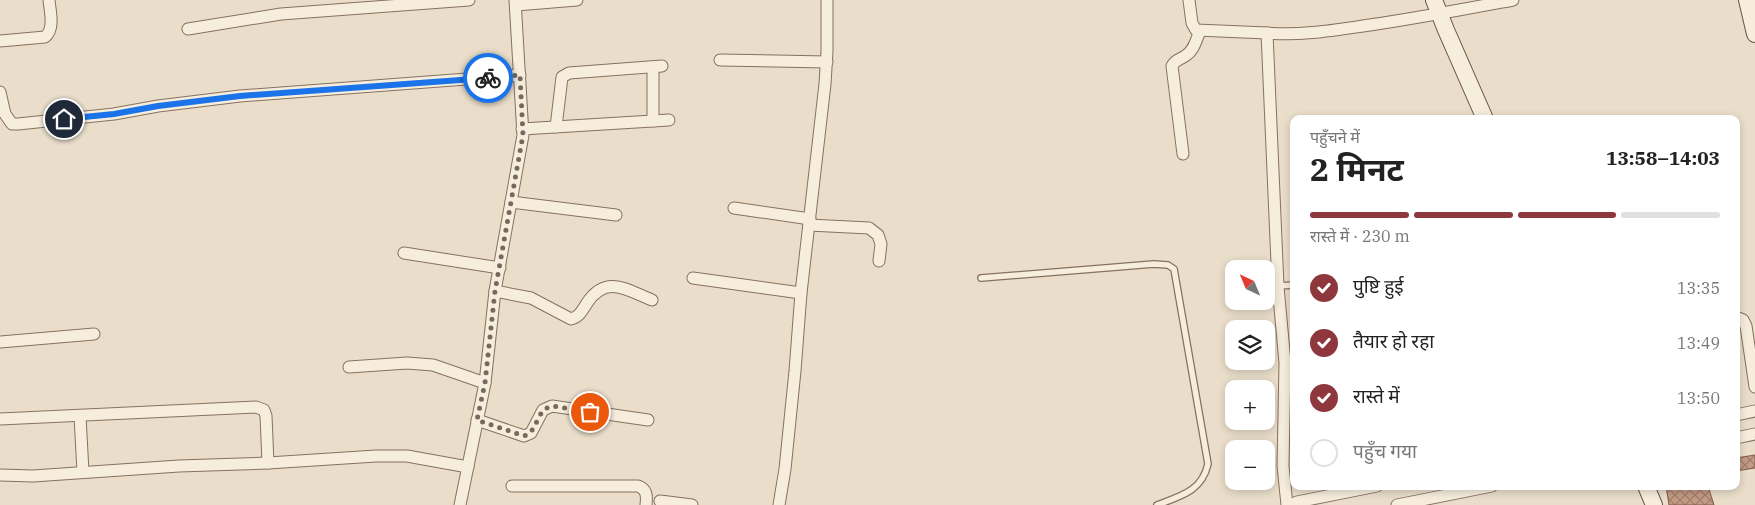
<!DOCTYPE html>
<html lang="hi">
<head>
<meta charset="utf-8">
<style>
	body { margin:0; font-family:"IBM Plex Serif","Noto Sans Devanagari",serif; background:#f2f2f2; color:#222; height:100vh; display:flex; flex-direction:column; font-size:19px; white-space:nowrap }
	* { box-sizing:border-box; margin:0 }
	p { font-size:16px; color:#767676 }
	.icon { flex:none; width:28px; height:28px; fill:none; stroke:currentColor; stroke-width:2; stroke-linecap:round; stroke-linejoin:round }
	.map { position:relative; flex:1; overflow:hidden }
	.drawer { position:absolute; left:1290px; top:115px; width:450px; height:375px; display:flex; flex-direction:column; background:#fff; border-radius:10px; box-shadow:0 2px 8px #0003 }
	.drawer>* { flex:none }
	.needle { width:32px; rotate:316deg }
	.fabs { position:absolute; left:1225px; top:260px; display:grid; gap:10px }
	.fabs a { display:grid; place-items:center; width:50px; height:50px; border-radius:10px; background:#fff; box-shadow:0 2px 8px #0003; font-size:25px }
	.pin { position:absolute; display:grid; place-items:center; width:42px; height:42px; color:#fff; margin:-21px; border:2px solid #fff; border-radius:50%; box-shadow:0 1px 5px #0007 }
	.courier { position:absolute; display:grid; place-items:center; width:50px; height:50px; margin:-25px; border:4px solid #1a73e8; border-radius:50%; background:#fff; color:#222; box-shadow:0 1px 6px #0007 }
	.headline em { font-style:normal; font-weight:700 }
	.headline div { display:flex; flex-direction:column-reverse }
	.headline { display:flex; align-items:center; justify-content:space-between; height:85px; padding:0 20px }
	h1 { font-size:32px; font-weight:700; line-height:38px }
	.bar { display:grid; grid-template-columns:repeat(4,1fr); gap:8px 5px; align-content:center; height:60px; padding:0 20px }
	.bar i { height:6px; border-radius:4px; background:#e0e0e0 }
	.bar .current { background:#8e373d }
	.bar p { grid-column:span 4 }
	ol { padding:0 20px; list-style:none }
	li { display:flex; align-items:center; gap:15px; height:55px }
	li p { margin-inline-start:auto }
	li .icon { padding:5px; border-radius:50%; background:#8e373d; color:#fff; stroke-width:4 }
	li:last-child { color:#767676 }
	li i { width:28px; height:28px; border:2px solid #e0e0e0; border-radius:50% }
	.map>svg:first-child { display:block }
</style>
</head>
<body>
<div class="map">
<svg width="1755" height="505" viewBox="0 0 1755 505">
	<defs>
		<pattern id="building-cross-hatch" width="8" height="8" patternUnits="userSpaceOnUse" patternTransform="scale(1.25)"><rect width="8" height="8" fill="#c49b84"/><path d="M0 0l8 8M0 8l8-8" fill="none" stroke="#a07f6c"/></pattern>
	</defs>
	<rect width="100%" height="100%" fill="#eadeca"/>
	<g fill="url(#building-cross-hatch)" stroke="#825b49">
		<polygon points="1755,455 1755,468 1736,471 1736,458"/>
		<polygon points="1666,486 1708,486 1714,505 1669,505"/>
	</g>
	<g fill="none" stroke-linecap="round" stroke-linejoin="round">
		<g stroke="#857160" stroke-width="8">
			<g id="lane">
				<path d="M981 278 1154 264 1168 265 1174 269 1208 464C1202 491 1181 496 1157 505"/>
				<polyline points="1278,286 1294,285"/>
			</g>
		</g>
		<g stroke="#857160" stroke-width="13">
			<g id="street">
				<polyline points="1189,0 1192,23 1196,30 1267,33"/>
				<polyline points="516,5 577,0"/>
				<polyline points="188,29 281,14 469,0"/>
				<path d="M0 41 45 37C55 29 50 11 49 0"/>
				<polyline points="720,60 827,62"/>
				<polyline points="0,92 5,114 12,124 18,124 114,114 158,106 240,96 520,75"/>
				<polyline points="653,121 653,67"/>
				<polyline points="556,127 562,77 569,73 662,66"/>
				<polyline points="522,129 669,120"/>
				<path d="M1183 154 1172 66C1175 60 1179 60 1185 56 1194 51 1196 40 1200 31"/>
				<polyline points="511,202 616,215"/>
				<polyline points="734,208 810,219"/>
				<polyline points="809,225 869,228 878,235 881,244 879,261"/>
				<polyline points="404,253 500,268"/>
				<polyline points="693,278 801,293"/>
				<path d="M495 291 531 298 571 319C579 317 582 311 587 303 606 274 627 290 652 300"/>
				<polyline points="1736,317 1743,320 1746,326 1755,387"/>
				<polyline points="0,342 94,334"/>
				<polyline points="349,367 407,363 433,365 485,383"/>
				<polyline points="1736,415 1755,411"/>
				<polyline points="80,416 83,472"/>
				<polyline points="0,419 256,407 264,410 266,416 268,463"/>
				<polyline points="477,420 524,436 531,433 543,410 552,406 648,420"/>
				<polyline points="1736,438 1755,434"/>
				<polyline points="0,475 33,476 179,466 268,463 376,456 407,456 468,467"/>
				<path d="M512 486H638C647 489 647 496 646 505"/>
				<polyline points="660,501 692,505"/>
				<polyline points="460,505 485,383 495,291 523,135 515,0"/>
				<polyline points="779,505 785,469 795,371 801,293 825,84 827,51 827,0"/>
				<path d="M1287 505 1283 466 1285 363 1278 286 1267 33C1302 36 1335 30 1370 25 1418 18 1465 9 1513 0"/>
				<polyline points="1291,505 1297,502 1377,486"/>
				<polyline points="1397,505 1492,486"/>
			</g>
		</g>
		<g stroke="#675343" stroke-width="18">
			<g id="secondary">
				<polyline points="1434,0 1446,30 1485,119"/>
				<polyline points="1747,0 1755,34"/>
				<polyline points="1646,486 1654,505"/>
			</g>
		</g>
		<use href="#lane" stroke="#f6eddd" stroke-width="5.5"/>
		<use href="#street" stroke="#f6eddd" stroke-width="11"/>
		<use href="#secondary" stroke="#f6eddd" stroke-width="16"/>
	</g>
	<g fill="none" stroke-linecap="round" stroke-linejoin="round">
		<path stroke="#766a5d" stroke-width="5" stroke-dasharray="0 9" d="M488 78 520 75 523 135 495 291 485 383 477 420 524 436C539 431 535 410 552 406L590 412"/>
		<polyline stroke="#1a73e8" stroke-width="6" points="64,119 114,114 158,106 240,96 488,78"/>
	</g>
</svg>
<div class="fabs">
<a><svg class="needle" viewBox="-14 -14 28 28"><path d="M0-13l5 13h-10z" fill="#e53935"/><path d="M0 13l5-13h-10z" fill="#767676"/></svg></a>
<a><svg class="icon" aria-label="layers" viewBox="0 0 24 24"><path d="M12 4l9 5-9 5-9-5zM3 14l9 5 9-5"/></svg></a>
<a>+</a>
<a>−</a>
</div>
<div class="pin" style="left:590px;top:412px;background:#ea580c"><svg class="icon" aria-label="bag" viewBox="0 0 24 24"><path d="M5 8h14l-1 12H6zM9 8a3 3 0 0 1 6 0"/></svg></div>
<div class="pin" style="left:64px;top:119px;background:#1f2937"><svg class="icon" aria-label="home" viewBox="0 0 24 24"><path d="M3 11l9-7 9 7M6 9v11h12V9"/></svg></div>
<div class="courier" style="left:488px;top:78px"><svg class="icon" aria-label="bike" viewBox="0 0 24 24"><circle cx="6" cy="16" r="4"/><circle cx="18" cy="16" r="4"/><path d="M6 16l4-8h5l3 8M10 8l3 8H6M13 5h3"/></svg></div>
<section class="drawer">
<div class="headline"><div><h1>2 मिनट</h1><p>पहुँचने में</p></div><em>13:58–14:03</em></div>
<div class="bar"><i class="current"></i><i class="current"></i><i class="current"></i><i></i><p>रास्ते में · 230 m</p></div>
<ol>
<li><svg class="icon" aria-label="check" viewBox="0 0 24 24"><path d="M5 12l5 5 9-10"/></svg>पुष्टि हुई<p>13:35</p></li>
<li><svg class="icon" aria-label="check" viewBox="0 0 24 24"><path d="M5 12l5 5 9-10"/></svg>तैयार हो रहा<p>13:49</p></li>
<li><svg class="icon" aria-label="check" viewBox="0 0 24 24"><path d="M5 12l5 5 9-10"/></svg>रास्ते में<p>13:50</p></li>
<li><i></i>पहुँच गया</li>
</ol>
</section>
</div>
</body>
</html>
